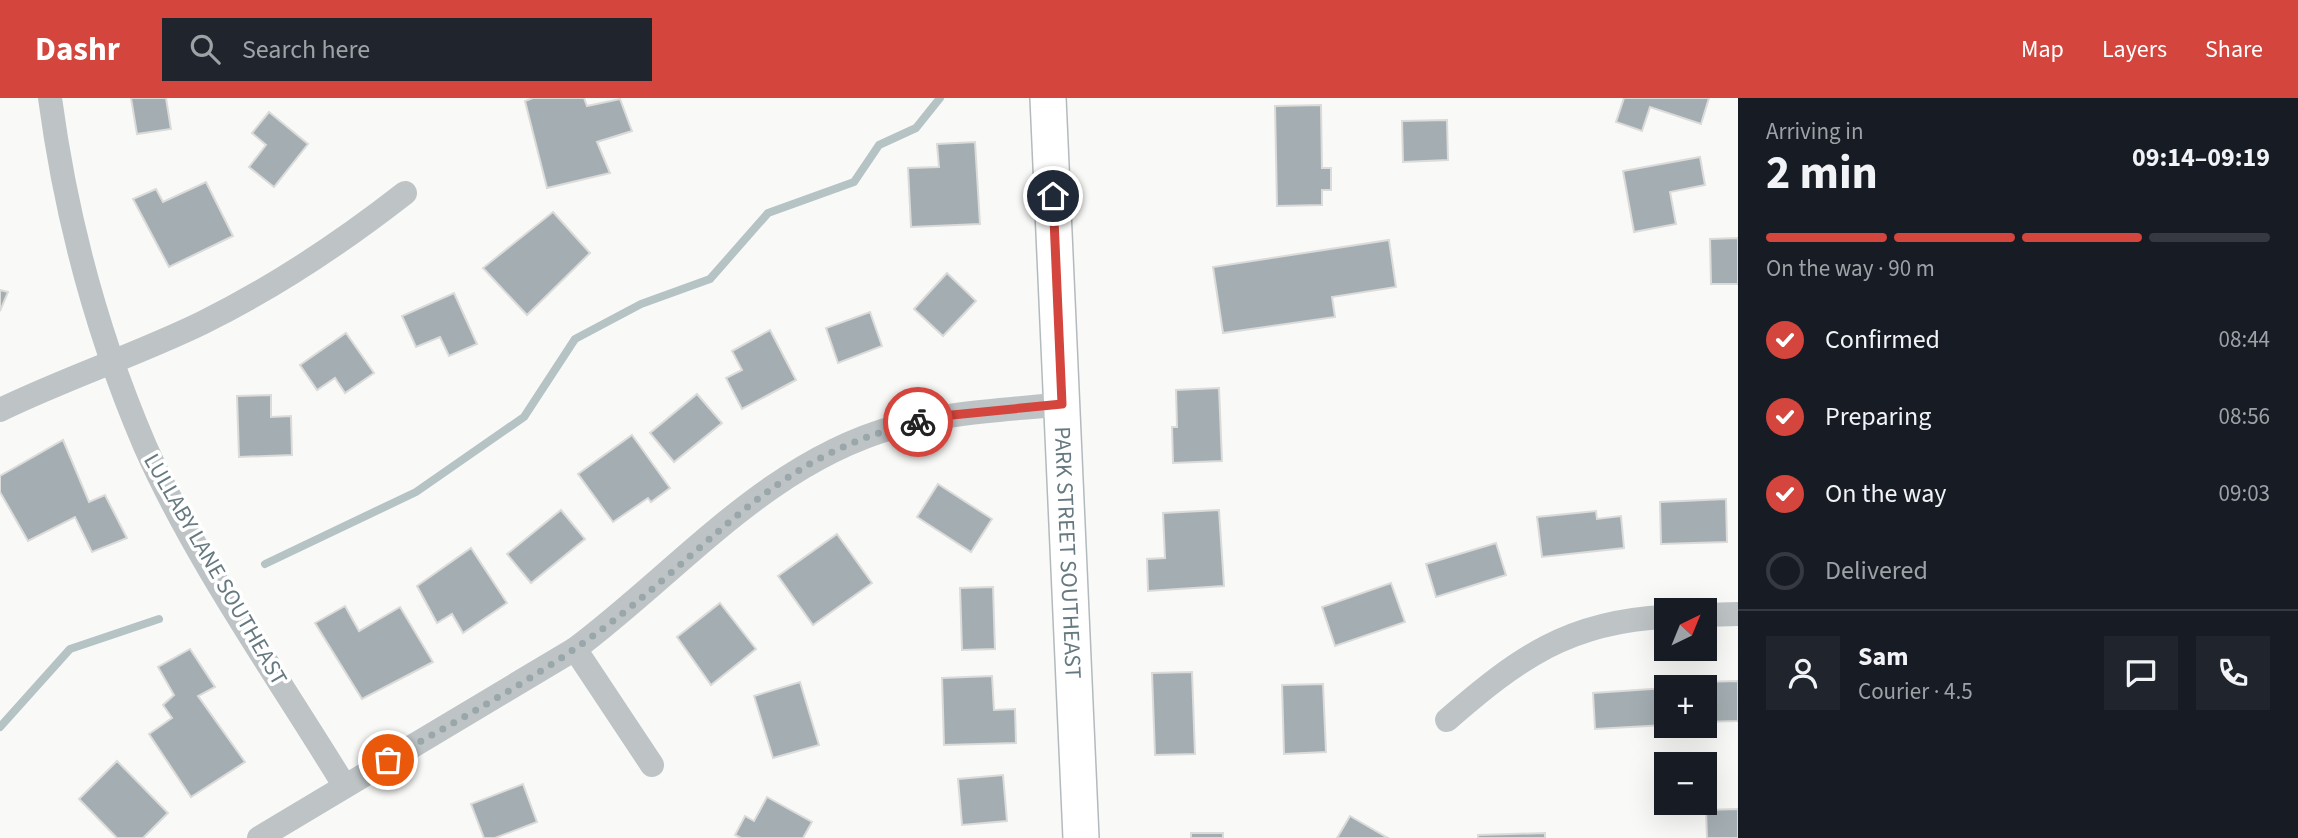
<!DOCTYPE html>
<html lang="en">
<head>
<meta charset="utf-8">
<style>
	body { margin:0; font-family:"Source Sans 3",sans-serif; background:#20242c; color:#f1f3f6; height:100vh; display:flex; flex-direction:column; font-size:26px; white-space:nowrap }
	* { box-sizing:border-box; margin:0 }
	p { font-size:23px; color:#9ea1a6 }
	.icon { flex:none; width:38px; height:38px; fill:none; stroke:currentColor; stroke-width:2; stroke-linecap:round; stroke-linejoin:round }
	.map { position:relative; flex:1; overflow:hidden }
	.details { display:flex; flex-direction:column; background:#171b24; width:560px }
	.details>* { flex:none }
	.needle { width:46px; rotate:43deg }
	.controls { position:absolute; left:1654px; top:500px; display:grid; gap:14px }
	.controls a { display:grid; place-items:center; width:63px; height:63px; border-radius:0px; background:#171b24; box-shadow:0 7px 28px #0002; font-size:35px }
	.pin { position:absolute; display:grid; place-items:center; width:60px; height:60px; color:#fff; margin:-30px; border:4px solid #fff; border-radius:50%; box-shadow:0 2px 7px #0007 }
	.courier { position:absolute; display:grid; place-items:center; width:70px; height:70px; margin:-35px; border:5px solid #d4463d; border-radius:50%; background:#fff; color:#222; box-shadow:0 2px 9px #0007 }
	.summary em { font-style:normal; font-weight:700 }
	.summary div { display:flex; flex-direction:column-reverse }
	.summary { display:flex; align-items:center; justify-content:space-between; height:119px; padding:0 28px }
	h1 { font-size:46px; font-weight:700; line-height:52px }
	.bar { display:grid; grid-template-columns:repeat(4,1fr); gap:10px 7px; align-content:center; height:84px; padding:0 28px }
	.bar i { height:9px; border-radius:5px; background:#363941 }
	.bar .active { background:#d4463d }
	.bar p { grid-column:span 4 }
	.line { display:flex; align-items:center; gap:18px; padding:0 28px; border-top:2px solid #363941 }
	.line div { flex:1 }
	.round { display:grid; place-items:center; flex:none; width:74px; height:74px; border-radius:0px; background:#20242c }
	ol { padding:0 28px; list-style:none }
	li { display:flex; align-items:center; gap:21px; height:77px }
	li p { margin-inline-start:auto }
	li .icon { padding:7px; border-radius:50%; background:#d4463d; color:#fff; stroke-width:4 }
	li:last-child { color:#9ea1a6 }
	li i { width:38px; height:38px; border:4px solid #363941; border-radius:50% }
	header { display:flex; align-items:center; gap:42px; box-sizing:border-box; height:98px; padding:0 35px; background:#d4463d; color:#fff }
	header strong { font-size:33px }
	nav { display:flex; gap:38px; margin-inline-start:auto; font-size:24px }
	.search { width:490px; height:63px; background:#20242c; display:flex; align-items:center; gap:18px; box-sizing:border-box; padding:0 24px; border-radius:0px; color:#9ea1a6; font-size:26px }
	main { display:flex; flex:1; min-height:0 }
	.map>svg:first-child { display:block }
</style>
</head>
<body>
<header>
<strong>Dashr</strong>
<div class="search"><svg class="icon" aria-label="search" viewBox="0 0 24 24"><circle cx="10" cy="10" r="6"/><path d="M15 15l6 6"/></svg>Search here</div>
<nav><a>Map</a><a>Layers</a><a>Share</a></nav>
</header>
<main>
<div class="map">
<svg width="1738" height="740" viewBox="0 0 1738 740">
	<rect width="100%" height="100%" fill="#f9f9f8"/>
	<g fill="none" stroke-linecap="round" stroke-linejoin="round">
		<g stroke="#b5c3c5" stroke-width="8">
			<polyline points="265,466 416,394 524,319 575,241 641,206 710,181 768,115 854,84 879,47 916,30 940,0"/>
			<polyline points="0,629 70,551 159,521"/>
		</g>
	</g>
	<g fill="#a4aeb2" stroke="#dbdbda" stroke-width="2">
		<polygon points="131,0 166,0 171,31 137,36"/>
		<polygon points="533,0 584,0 587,8 620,1 632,33 597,44 610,75 547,90 525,3"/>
		<polygon points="1624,0 1709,0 1701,26 1650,9 1642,33 1616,24"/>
		<polygon points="1321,7 1322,70 1331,70 1331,92 1322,92 1322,107 1277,108 1275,8"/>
		<polygon points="269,14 308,46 274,89 249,69 266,47 252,35"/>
		<polygon points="1447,22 1448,62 1403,64 1402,23"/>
		<polygon points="975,44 980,126 911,129 908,70 939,69 937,46"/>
		<polygon points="1700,59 1705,87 1670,94 1676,126 1634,134 1623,73"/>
		<polygon points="206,84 233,138 169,169 133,101 156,91 163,104"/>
		<polygon points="553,114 590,155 527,217 483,170"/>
		<polygon points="1738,140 1738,186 1711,186 1710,141"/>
		<polygon points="1389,142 1396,189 1332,199 1335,219 1223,235 1213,169"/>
		<polygon points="947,175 976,203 943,238 914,211"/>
		<polygon points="0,192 8,194 0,213"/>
		<polygon points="454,195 477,246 449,258 440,239 416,249 402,218"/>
		<polygon points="870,214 882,248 838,265 826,230"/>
		<polygon points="770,232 796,282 742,311 726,280 742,272 732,253"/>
		<polygon points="346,235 374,275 345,295 335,280 317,292 300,267"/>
		<polygon points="1219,290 1222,363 1173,365 1172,329 1177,329 1176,292"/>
		<polygon points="697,296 722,325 674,364 650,335"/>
		<polygon points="271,297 271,319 291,318 292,357 239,359 237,298"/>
		<polygon points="632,337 670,390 651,404 648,400 613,424 578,376"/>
		<polygon points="63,342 89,404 105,397 127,440 92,454 75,419 28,443 0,394 0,378"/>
		<polygon points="938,386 992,421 971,454 917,419"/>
		<polygon points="1726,401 1727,444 1661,446 1660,404"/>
		<polygon points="561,412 585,441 531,485 507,456"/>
		<polygon points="1219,412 1224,488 1148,493 1147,461 1165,460 1163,415"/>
		<polygon points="1596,413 1597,421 1621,418 1624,450 1542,459 1537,419"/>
		<polygon points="837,436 872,485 813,527 778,478"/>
		<polygon points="1496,445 1506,477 1436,499 1426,466"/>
		<polygon points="471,450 507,505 463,535 452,516 437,525 417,488"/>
		<polygon points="1391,485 1405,524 1335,548 1322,509"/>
		<polygon points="993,489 995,551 962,552 960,490"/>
		<polygon points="720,505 756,551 711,587 677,539"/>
		<polygon points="345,508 359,533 400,509 433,564 362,601 315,525"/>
		<polygon points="190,551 215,589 198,598 245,664 191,699 149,636 172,620 163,607 174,597 158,569"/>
		<polygon points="1192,574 1195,656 1155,657 1152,575"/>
		<polygon points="992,578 994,612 1015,611 1016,645 944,647 942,580"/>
		<polygon points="1738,583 1738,623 1704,624 1702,584"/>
		<polygon points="800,584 819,647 773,660 754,598"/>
		<polygon points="1323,586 1326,654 1284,656 1282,587"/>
		<polygon points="1666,590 1666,627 1595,631 1593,595"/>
		<polygon points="117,663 168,715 143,740 117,740 79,701"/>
		<polygon points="1003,677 1007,723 962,727 958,681"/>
		<polygon points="523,686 537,724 495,740 484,740 471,706"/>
		<polygon points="767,699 812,724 803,740 741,740 735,737 745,718 754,723"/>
		<polygon points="1738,711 1738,740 1707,740 1706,712"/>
		<polygon points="1350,718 1388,740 1337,740"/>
		<rect x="1191" y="735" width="32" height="5"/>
		<polygon points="1545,735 1545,740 1478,740 1478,737"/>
	</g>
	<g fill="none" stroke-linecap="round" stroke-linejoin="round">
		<g stroke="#b3babd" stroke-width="38">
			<g id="secondary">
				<path id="s1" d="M1048 0 1081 740"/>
			</g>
		</g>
		<g stroke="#bec4c6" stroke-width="24">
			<path d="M50 0C66 120 97 236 145 348 196 463 278 579 344 687"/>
			<path d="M0 312C66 280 136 257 202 225 275 189 341 145 405 95"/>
			<polyline points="1704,517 1738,516"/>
			<polyline points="575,551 652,667"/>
			<path d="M1447 622C1517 561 1569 523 1666 519"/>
			<path d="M259 740 575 551C678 474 766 365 895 329 949 314 1007 312 1063 306"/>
		</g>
		<use href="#secondary" stroke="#fff" stroke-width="35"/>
	</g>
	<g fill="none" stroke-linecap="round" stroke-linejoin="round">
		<path stroke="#99a6aa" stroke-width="7" stroke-dasharray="0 12.6" d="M388 662C468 616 551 573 623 515 725 434 783 355 918 324"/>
		<polyline stroke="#d4463d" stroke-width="9" points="918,324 942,318 1062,306 1053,98"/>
	</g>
	<g text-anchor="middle" stroke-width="7" stroke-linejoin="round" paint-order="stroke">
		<g font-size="23" fill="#667980" stroke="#fff">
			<text dy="8" stroke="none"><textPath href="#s1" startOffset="455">PARK STREET SOUTHEAST</textPath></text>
			<text transform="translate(216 471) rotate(60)" y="8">LULLABY LANE SOUTHEAST</text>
		</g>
	</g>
</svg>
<div class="controls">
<a><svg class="needle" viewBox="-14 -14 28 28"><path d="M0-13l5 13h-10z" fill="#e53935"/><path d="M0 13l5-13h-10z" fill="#9ea1a6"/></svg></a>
<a>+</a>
<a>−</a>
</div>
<div class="pin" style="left:388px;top:662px;background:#ea580c"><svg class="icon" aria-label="bag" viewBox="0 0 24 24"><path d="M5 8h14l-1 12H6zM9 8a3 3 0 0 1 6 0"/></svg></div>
<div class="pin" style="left:1053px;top:98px;background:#1f2937"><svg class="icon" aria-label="home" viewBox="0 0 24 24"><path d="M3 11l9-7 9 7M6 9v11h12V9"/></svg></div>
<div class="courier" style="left:918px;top:324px"><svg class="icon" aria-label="bike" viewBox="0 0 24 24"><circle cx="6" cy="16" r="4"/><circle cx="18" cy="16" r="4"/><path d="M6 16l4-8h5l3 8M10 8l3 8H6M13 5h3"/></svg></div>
</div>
<section class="details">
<div class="summary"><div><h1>2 min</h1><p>Arriving in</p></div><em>09:14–09:19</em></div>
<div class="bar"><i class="active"></i><i class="active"></i><i class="active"></i><i></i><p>On the way · 90 m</p></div>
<ol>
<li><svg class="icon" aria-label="check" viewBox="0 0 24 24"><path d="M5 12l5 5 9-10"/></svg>Confirmed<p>08:44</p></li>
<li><svg class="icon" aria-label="check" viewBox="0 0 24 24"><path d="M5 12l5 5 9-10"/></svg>Preparing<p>08:56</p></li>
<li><svg class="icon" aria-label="check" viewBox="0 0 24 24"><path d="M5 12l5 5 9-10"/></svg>On the way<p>09:03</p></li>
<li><i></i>Delivered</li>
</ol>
<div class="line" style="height:126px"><a class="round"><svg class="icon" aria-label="person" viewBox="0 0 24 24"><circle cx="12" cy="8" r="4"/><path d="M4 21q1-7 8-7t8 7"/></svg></a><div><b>Sam</b><p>Courier · 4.5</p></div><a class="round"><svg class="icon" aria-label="chat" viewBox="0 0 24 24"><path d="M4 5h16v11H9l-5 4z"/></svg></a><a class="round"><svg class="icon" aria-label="phone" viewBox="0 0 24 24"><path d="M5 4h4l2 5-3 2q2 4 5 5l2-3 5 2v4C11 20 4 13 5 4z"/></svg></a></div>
</section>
</main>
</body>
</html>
